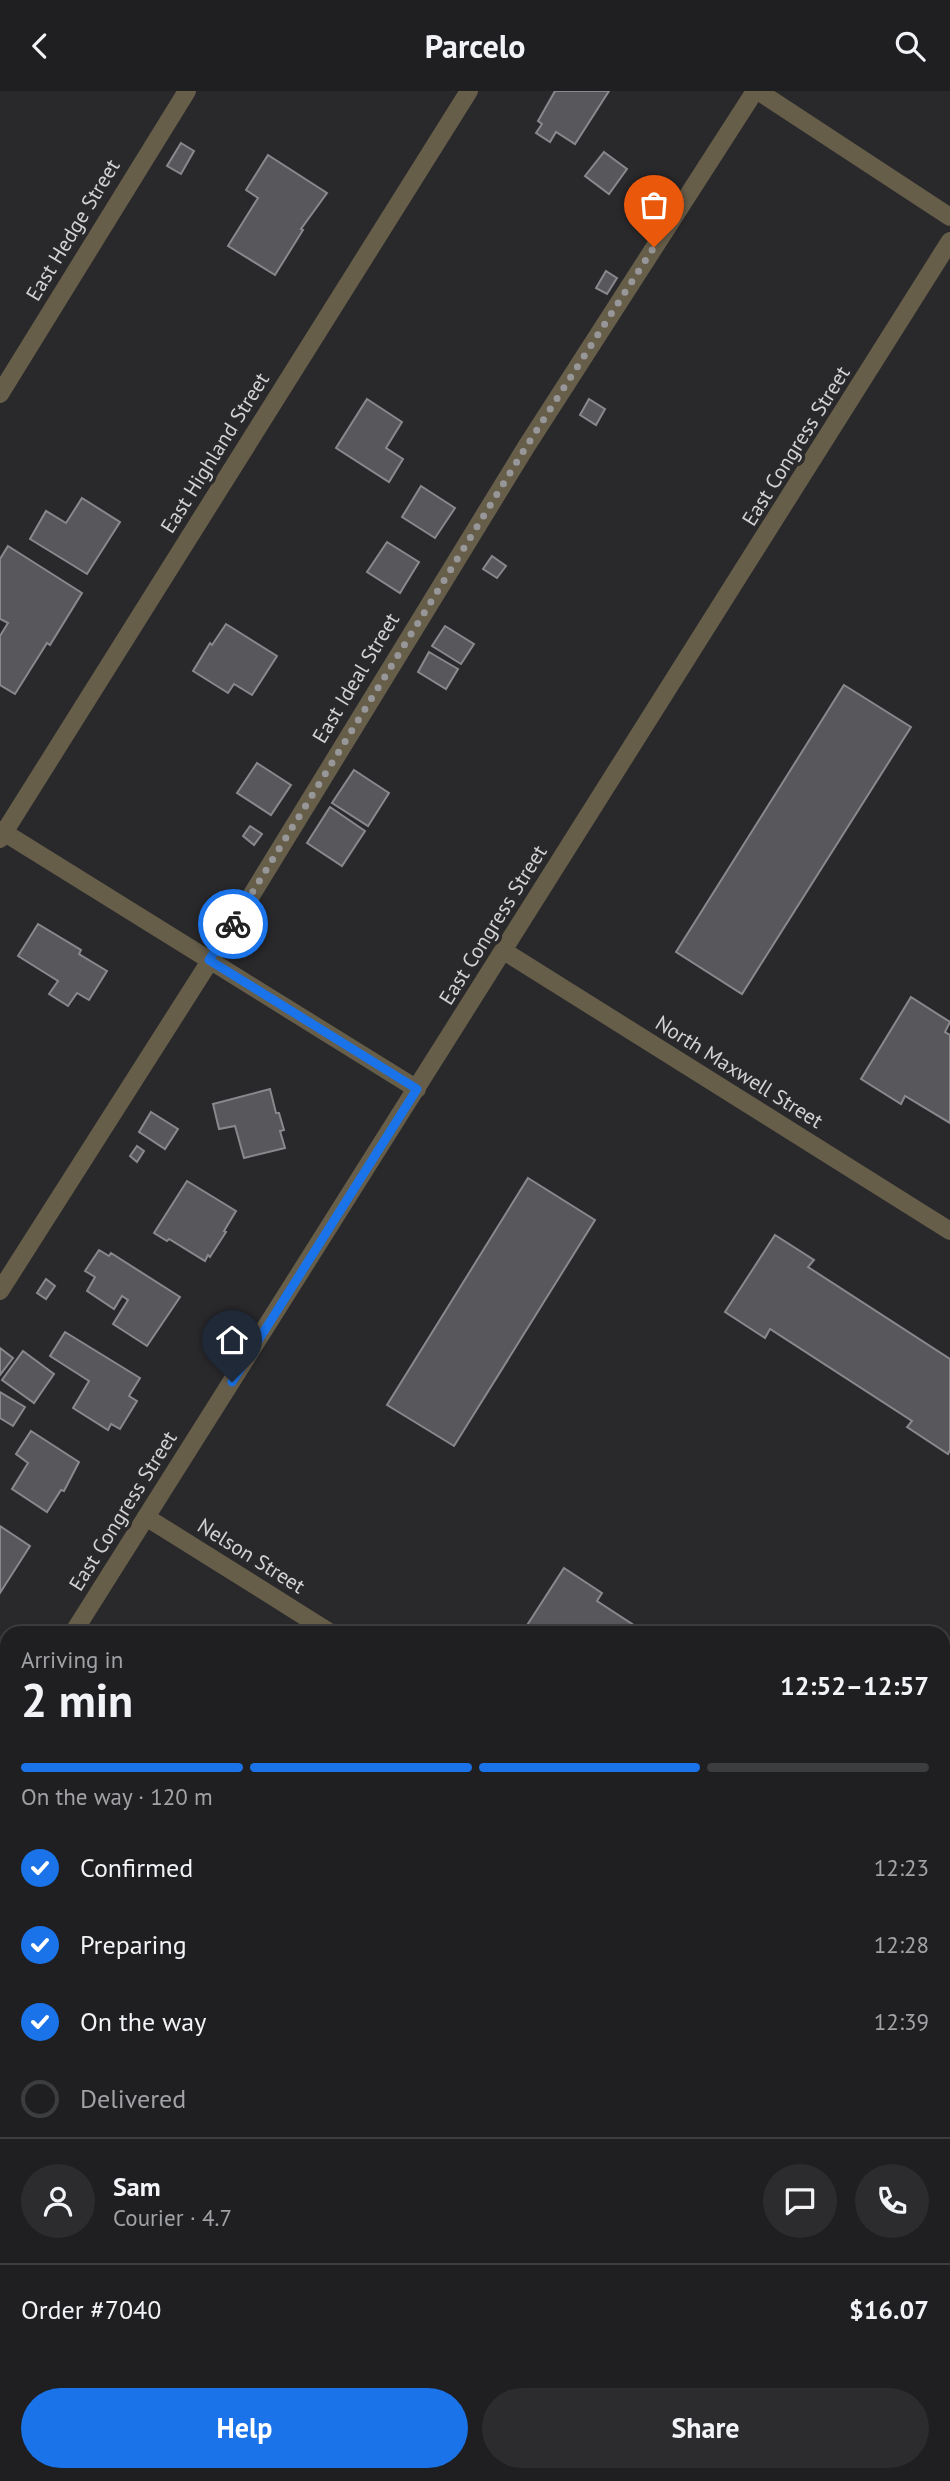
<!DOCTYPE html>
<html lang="en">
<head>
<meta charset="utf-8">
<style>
	body { margin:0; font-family:"PT Sans",sans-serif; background:#2c2c2e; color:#f1f3f6; height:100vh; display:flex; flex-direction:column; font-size:26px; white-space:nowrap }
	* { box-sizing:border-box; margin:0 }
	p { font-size:23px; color:#a1a2a5 }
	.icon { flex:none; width:38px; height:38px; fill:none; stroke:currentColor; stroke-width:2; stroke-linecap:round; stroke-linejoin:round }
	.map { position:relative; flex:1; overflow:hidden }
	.sheet { position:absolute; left:0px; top:1535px; width:950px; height:856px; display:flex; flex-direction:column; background:#1f1f21; border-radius:21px 21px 0 0; box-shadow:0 4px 10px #0003,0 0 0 2px #3c3d3f }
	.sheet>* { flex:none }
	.pin { position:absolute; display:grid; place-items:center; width:60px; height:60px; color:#fff; margin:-72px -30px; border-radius:50% 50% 50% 0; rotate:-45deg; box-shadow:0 0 7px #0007 }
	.pin .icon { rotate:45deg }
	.courier { position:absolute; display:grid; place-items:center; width:70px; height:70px; margin:-35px; border:5px solid #1a73e8; border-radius:50%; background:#fff; color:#222; box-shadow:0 2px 9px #0007 }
	.overview em { font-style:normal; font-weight:700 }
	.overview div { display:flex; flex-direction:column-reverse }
	.overview { display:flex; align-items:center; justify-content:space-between; height:119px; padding:0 21px }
	h1 { font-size:46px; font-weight:700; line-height:52px }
	.bar { display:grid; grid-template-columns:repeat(4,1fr); gap:10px 7px; align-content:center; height:84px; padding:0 21px }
	.bar i { height:9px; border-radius:5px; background:#3c3d3f }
	.bar .selected { background:#1a73e8 }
	.bar p { grid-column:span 4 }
	.line { display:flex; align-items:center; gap:18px; padding:0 21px; border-top:2px solid #3c3d3f }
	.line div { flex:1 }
	.round { display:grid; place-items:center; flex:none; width:74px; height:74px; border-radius:37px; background:#2c2c2e }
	ol { padding:0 21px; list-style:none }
	li { display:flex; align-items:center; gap:21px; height:77px }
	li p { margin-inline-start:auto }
	li .icon { padding:7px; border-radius:50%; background:#1a73e8; color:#fff; stroke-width:4 }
	li:last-child { color:#a1a2a5 }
	li i { width:38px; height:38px; border:4px solid #3c3d3f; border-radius:50% }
	.button { display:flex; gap:14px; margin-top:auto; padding:14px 21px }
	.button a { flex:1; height:80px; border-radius:42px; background:#1a73e8; color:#fff; font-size:28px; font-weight:700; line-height:80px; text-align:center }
	.button a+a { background:#2c2c2e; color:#f1f3f6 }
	header { display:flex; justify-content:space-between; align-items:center; height:91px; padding:0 21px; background:#1f1f21; font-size:32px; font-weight:700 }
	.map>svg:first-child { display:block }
</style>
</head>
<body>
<header><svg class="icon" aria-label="back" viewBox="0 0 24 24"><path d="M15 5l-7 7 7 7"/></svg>Parcelo<svg class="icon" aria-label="search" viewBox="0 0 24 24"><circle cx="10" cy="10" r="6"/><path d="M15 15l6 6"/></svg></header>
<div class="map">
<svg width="950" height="2390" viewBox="0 0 950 2390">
	<rect width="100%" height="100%" fill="#29292c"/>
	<g fill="#58575b" stroke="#89888c" stroke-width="2">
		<polygon points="555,0 609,0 575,53 556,41 550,51 536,42 542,33 538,30"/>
		<polygon points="181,52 194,60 181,83 167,75"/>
		<polygon points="604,61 627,78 609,103 585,85"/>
		<polygon points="268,64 327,102 301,138 303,139 275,184 228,155 258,107 246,99"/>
		<polygon points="606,180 617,187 607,203 596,197"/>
		<polygon points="367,308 402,331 386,357 403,368 389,391 336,357"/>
		<polygon points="589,308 605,318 596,334 580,324"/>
		<polygon points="421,395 455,417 435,447 402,426"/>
		<polygon points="82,407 120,431 87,483 30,448 46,420 66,432"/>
		<polygon points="387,451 419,471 400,502 367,481"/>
		<polygon points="8,455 82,502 50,554 47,552 15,603 0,594 0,545 8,532 0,528 0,468"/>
		<polygon points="492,465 506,475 497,487 483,478"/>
		<polygon points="226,533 277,565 252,604 234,593 228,602 193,580 210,552 212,554"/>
		<polygon points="445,535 474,553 461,573 432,555"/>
		<polygon points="429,561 458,578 446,598 418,581"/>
		<polygon points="844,594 911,636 742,903 676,861"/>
		<polygon points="257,672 291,694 271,724 237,702"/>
		<polygon points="354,679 389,702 368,735 332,712"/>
		<polygon points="330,716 365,740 342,775 307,752"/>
		<polygon points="250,735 262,743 254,754 243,745"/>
		<polygon points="38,833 81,859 79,863 107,880 89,909 77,902 68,915 49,903 58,890 18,865"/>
		<polygon points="911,906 950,931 945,941 950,944 950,1032 905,1005 901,1013 861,988"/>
		<polygon points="270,998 276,1022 279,1022 284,1039 280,1040 285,1057 244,1067 235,1035 219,1038 213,1013"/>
		<polygon points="151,1021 178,1038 165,1058 139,1041"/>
		<polygon points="137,1055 144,1060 137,1071 130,1065"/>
		<polygon points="528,1087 595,1129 454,1355 387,1314"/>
		<polygon points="187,1090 236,1120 224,1140 226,1141 210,1166 208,1164 205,1170 169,1148 167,1150 154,1142"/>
		<polygon points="775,1144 814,1169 808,1176 950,1268 950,1359 948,1363 907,1336 912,1330 770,1238 765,1247 725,1221"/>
		<polygon points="99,1159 109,1165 111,1162 180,1206 147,1255 113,1233 128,1209 122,1205 114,1218 87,1200 95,1186 85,1180"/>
		<polygon points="46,1188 55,1195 46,1208 37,1202"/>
		<polygon points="65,1241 140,1287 129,1305 137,1310 120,1338 111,1333 108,1339 73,1317 89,1290 50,1265"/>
		<polygon points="0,1257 13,1267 0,1284"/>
		<polygon points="23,1260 54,1283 34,1312 2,1289"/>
		<polygon points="0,1301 25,1316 13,1335 0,1327"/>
		<polygon points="31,1340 79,1371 64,1400 61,1399 47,1421 12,1398 28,1372 16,1363"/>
		<polygon points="0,1435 30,1455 0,1502"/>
		<polygon points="564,1477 602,1502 597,1510 646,1542 522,1542"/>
		<polygon points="950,1610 950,1718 943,1714 943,1621"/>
		<polygon points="950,2045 950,2296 943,2307 943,2055"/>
		<polygon points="7,2180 7,2207 0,2202 0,2190"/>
		<polygon points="0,2237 7,2242 7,2384 23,2384 19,2390 0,2390"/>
		<polygon points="175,2384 272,2384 283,2390 171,2390"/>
		<polygon points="738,2384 895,2384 891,2390 734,2390"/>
	</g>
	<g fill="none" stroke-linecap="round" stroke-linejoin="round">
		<g stroke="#675e4a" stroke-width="18">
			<polyline points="0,303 187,0"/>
			<polyline points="0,1200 243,818 526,356 755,0"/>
			<polyline points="0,1777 7,1781"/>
			<polyline points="0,2085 7,2073"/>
			<polyline points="941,2390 950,2376"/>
		</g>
		<g stroke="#675e4a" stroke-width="18">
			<polyline points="758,0 950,126"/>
			<polyline points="0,739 417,998"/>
			<polyline points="0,748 469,0"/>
			<polyline points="504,860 950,1140"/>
			<polyline points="146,1426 331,1542"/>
			<polyline points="73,1542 950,150"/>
			<polyline points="0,1658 7,1647"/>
			<polyline points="943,1932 950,1921"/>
			<polyline points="91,2390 95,2384"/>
			<polyline points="654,2390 659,2384"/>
		</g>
	</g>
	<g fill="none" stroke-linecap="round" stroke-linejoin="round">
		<polyline stroke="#979799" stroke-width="7" stroke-dasharray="0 12.6" points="233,833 526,356 654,156"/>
		<polyline stroke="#1a73e8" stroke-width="9" points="232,1291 417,998 209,869 233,833"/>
	</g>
	<g text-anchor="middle" stroke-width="7" stroke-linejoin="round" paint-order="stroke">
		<g font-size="21" fill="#d2d2d4" stroke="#29292c">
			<text transform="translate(73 139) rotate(-59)" y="7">East Hedge Street</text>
			<text transform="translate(796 355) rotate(-58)" y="7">East Congress Street</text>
			<text transform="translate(215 362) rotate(-58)" y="7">East Highland Street</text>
			<text transform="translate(356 587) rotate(-59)" y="7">East Ideal Street</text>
			<text transform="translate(493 834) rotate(-58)" y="7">East Congress Street</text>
			<text transform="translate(739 981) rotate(32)" y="7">North Maxwell Street</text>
			<text transform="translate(123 1420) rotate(-58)" y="7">East Congress Street</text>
			<text transform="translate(251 1465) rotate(32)" y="7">Nelson Street</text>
		</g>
	</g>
</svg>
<div class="pin" style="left:654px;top:156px;background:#ea580c"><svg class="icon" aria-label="bag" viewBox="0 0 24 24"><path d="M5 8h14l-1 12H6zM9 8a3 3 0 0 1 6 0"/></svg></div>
<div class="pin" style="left:232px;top:1291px;background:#1f2937"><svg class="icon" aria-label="home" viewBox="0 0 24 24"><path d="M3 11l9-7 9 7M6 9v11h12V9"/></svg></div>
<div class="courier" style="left:233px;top:833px"><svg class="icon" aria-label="bike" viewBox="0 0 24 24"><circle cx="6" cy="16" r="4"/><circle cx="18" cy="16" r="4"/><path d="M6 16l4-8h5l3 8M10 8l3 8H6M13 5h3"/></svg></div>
<section class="sheet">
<div class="overview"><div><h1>2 min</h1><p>Arriving in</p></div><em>12:52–12:57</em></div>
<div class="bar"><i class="selected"></i><i class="selected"></i><i class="selected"></i><i></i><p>On the way · 120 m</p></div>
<ol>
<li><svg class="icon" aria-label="check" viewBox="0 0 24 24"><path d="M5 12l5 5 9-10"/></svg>Confirmed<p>12:23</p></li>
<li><svg class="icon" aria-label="check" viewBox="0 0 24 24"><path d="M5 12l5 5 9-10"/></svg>Preparing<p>12:28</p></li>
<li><svg class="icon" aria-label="check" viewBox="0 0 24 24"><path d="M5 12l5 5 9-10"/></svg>On the way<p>12:39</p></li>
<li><i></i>Delivered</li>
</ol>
<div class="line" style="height:126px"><a class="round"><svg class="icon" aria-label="person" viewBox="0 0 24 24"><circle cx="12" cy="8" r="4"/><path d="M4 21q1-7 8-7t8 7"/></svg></a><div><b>Sam</b><p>Courier · 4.7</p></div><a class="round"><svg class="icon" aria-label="chat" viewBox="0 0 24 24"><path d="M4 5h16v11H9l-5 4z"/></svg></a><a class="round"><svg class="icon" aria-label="phone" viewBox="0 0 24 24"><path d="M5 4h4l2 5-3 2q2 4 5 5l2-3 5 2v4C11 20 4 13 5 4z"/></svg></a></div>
<div class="line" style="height:91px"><div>Order #7040</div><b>$16.07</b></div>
<div class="button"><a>Help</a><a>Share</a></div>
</section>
</div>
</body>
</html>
